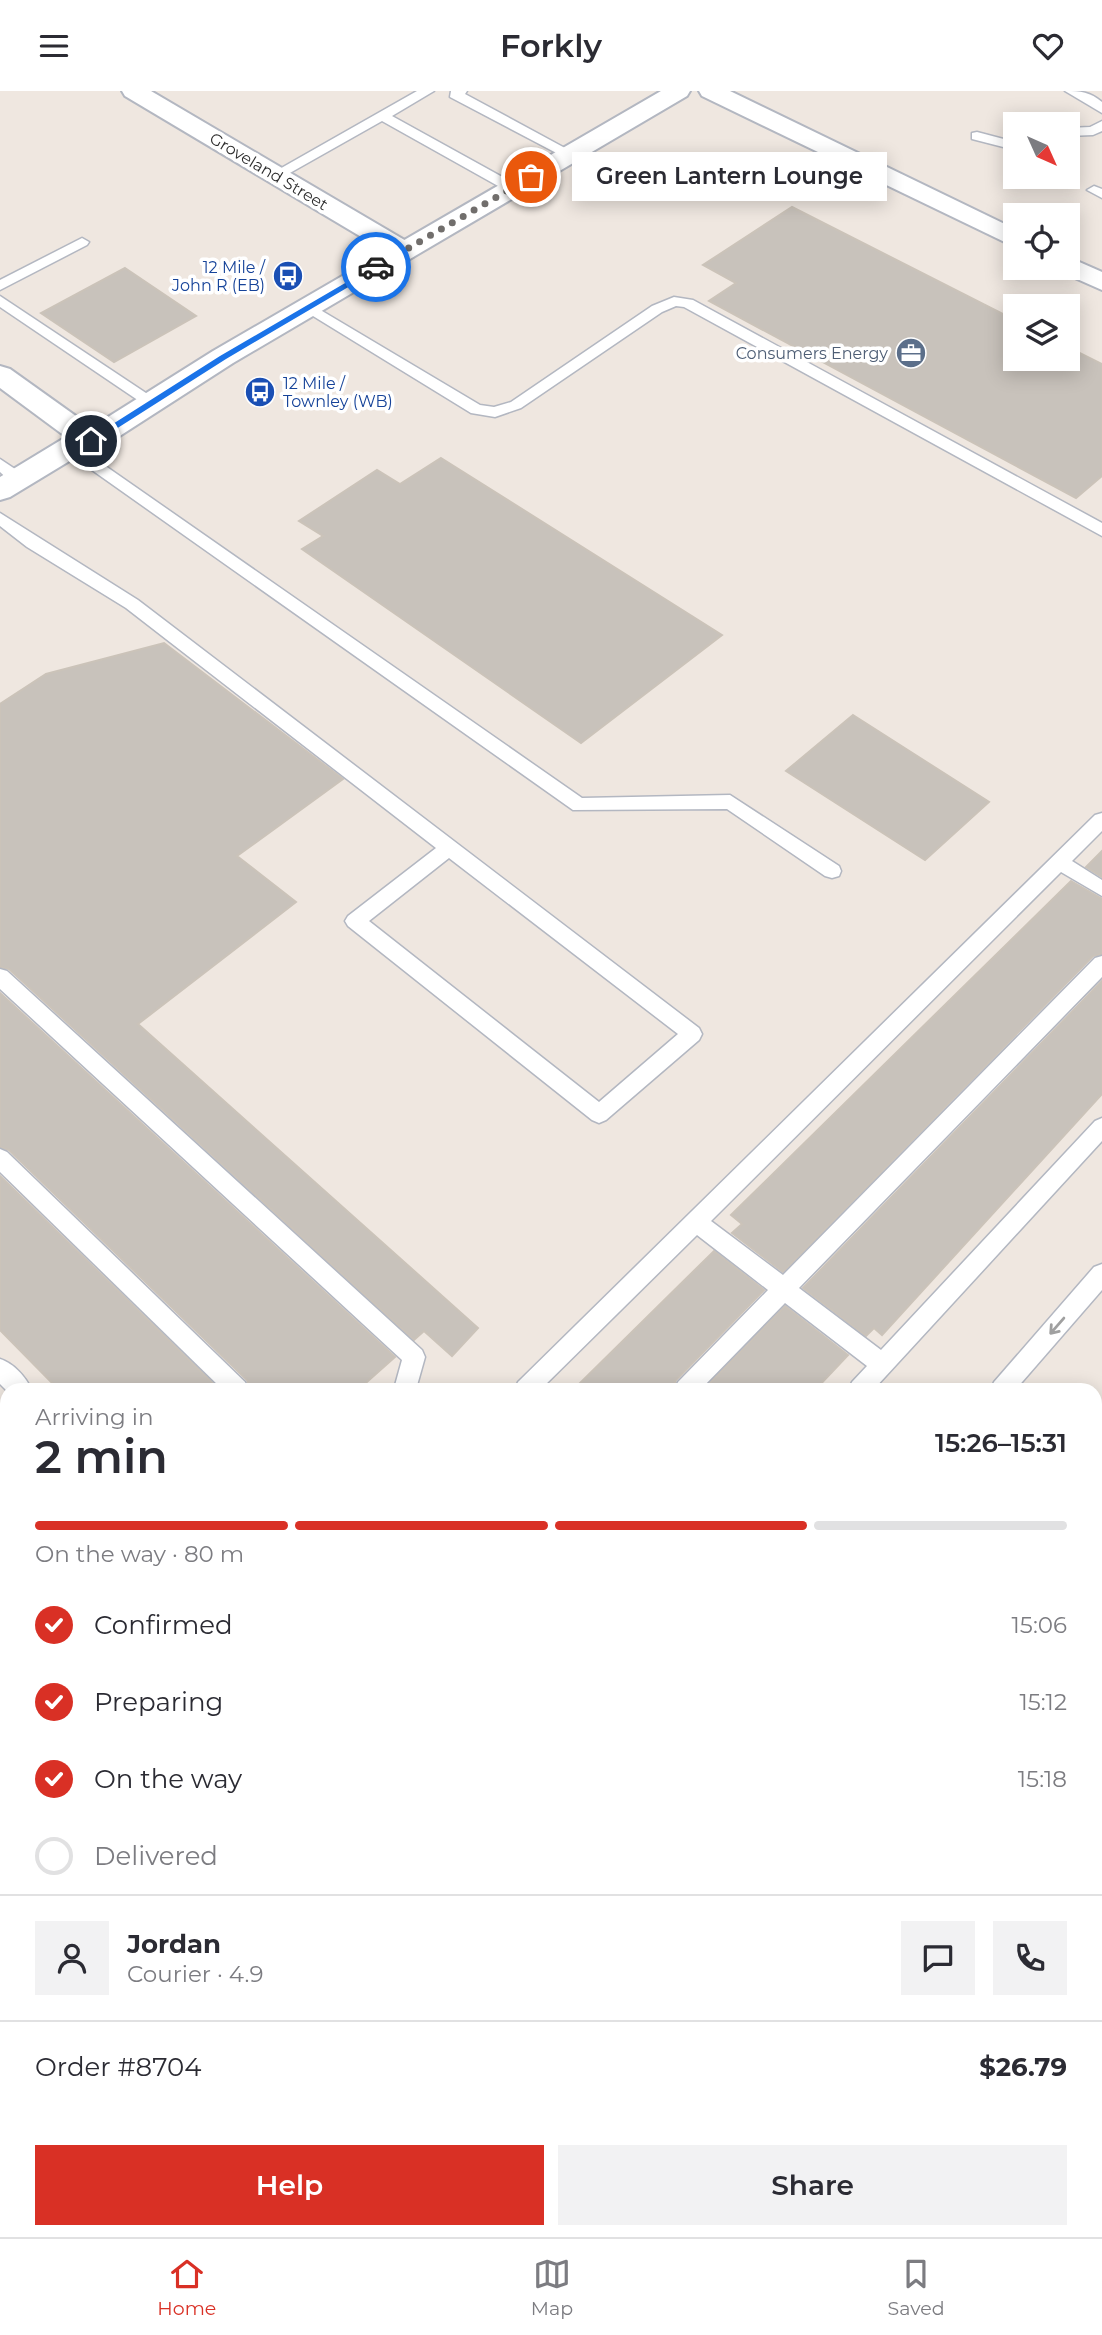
<!DOCTYPE html>
<html lang="en">
<head>
<meta charset="utf-8">
<style>
	body { margin:0; font-family:Montserrat,sans-serif; background:#f2f2f3; color:#2b2b33; height:100vh; display:flex; flex-direction:column; font-size:26px; white-space:nowrap }
	* { box-sizing:border-box; margin:0 }
	p { font-size:23px; color:#7c7c81 }
	.icon { flex:none; width:38px; height:38px; fill:none; stroke:currentColor; stroke-width:2; stroke-linecap:round; stroke-linejoin:round }
	.map { position:relative; flex:1; overflow:hidden }
	.panel { position:absolute; left:0px; top:1292px; width:1102px; height:856px; display:flex; flex-direction:column; background:#fff; border-radius:21px 21px 0 0; box-shadow:0 4px 18px #0003 }
	.panel>* { flex:none }
	.needle { width:46px; rotate:135deg }
	.buttons { position:absolute; left:1003px; top:21px; display:grid; gap:14px }
	.buttons a { display:grid; place-items:center; width:77px; height:77px; border-radius:0px; background:#fff; box-shadow:0 4px 18px #0003; font-size:35px }
	.pin { position:absolute; display:grid; place-items:center; width:60px; height:60px; color:#fff; margin:-30px; border:4px solid #fff; border-radius:50%; box-shadow:0 2px 7px #0007 }
	.courier { position:absolute; display:grid; place-items:center; width:70px; height:70px; margin:-35px; border:5px solid #1a73e8; border-radius:50%; background:#fff; color:#222; box-shadow:0 2px 9px #0007 }
	.bubble { position:absolute; height:49px; border-radius:0px; background:#fff; box-shadow:0 4px 18px #0003; font-size:23px; font-weight:600; line-height:49px; text-align:center }
	.headline em { font-style:normal; font-weight:600 }
	.headline div { display:flex; flex-direction:column-reverse }
	.headline { display:flex; align-items:center; justify-content:space-between; height:119px; padding:0 35px }
	h1 { font-size:46px; font-weight:600; line-height:52px }
	.bar { display:grid; grid-template-columns:repeat(4,1fr); gap:10px 7px; align-content:center; height:84px; padding:0 35px }
	.bar i { height:9px; border-radius:5px; background:#e1e1e2 }
	.bar .selected { background:#d93025 }
	.bar p { grid-column:span 4 }
	.line { display:flex; align-items:center; gap:18px; padding:0 35px; border-top:2px solid #e1e1e2 }
	.line div { flex:1 }
	.round { display:grid; place-items:center; flex:none; width:74px; height:74px; border-radius:0px; background:#f2f2f3 }
	ol { padding:0 35px; list-style:none }
	li { display:flex; align-items:center; gap:21px; height:77px }
	li p { margin-inline-start:auto }
	li .icon { padding:7px; border-radius:50%; background:#d93025; color:#fff; stroke-width:4 }
	li:last-child { color:#7c7c81 }
	li i { width:38px; height:38px; border:4px solid #e1e1e2; border-radius:50% }
	.cta { display:flex; gap:14px; margin-top:auto; padding:14px 35px }
	.cta a { flex:1; height:80px; border-radius:0px; background:#d93025; color:#fff; font-size:28px; font-weight:600; line-height:80px; text-align:center }
	.cta a+a { background:#f2f2f3; color:#2b2b33 }
	header { display:flex; justify-content:space-between; align-items:center; height:91px; padding:0 35px; background:#fff; font-size:32px; font-weight:600 }
	.dock { display:flex; justify-content:space-around; align-items:center; height:98px; border-top:2px solid #e1e1e2; background:#fff; font-size:19px; color:#7c7c81 }
	.dock a { display:grid; justify-items:center; gap:4px }
	.dock .selected { color:#d93025 }
	.map>svg:first-child { display:block }
</style>
</head>
<body>
<header><svg class="icon" aria-label="menu" viewBox="0 0 24 24"><path d="M4 6h16M4 12h16M4 18h16"/></svg>Forkly<svg class="icon" aria-label="heart" viewBox="0 0 24 24"><path d="M12 20l-8-8c-3-5 5-10 8-4 3-6 11-1 8 4z"/></svg></header>
<div class="map">
<svg width="1102" height="2146" viewBox="0 0 1102 2146">
	<rect width="100%" height="100%" fill="#efe7e0"/>
	<g fill="#c8c2bb" stroke="#cbc3b9" stroke-width="2">
		<polygon points="792,116 1015,229 1015,268 1068,268 1068,256 1102,273 1102,385 1076,407 709,210 736,192 703,174"/>
		<polygon points="125,177 196,225 114,271 41,222"/>
		<polygon points="441,367 722,544 581,652 302,458 323,445 299,430 377,379 400,393"/>
		<polygon points="164,552 343,688 237,765 296,811 138,933 478,1237 452,1265 424,1240 414,1249 9,878 0,876 0,613 46,583"/>
		<polygon points="853,624 989,711 925,769 786,680"/>
		<polygon points="1102,760 1102,786 1086,776"/>
		<polygon points="1071,790 1102,808 1102,863 1093,865 783,1181 732,1142 742,1133 731,1124"/>
		<polygon points="1102,890 1102,1003 882,1244 874,1237 866,1245 803,1197"/>
		<polygon points="0,902 395,1266 359,1298 251,1298 247,1289 9,1059 0,1056"/>
		<polygon points="0,1085 219,1298 58,1298 0,1239"/>
		<polygon points="714,1160 764,1199 676,1289 672,1298 574,1298"/>
		<polygon points="785,1215 848,1264 816,1298 704,1298"/>
	</g>
	<g fill="none" stroke-linecap="round" stroke-linejoin="round">
		<g stroke="#b3b7c1" stroke-width="3">
			<g id="service">
				<polygon points="417,0 434,0 392,25 517,94 517,100 507,100 382,30 281,87 276,88 269,84"/>
				<polygon points="451,0 467,0 465,3 576,63 574,66 564,66 450,6"/>
				<path d="M1065 0C1081 0 1090 1 1102 11V22Z"/>
				<polygon points="1102,30 1102,40 1093,44 1068,45 1068,37 1090,36"/>
				<polygon points="977,41 1015,51 1015,59 972,48 972,42"/>
				<polygon points="1094,95 1102,98 1102,107 1087,99"/>
				<polygon points="82,147 89,151 87,154 0,199 0,189"/>
				<polygon points="0,205 158,310 161,313 158,316 148,316 0,216"/>
				<polygon points="674,206 693,209 1102,432 1102,445 684,216 676,215 662,221 521,317 495,326 471,322 300,217 307,213 312,214 480,314 494,316 511,311 652,215"/>
				<polygon points="71,351 582,707 730,704 839,775 841,780 839,785 832,787 825,785 727,718 573,719 65,360 63,356 65,352"/>
				<polygon points="0,368 24,384 26,388 24,392 12,392 0,381"/>
				<path d="M0 422 138 509 699 937 702 943 699 949 606 1029 599 1032 592 1029 348 835 345 830 348 825 436 757 126 517 27 456 0 435ZM449 767 678 943 599 1011 369 830Z"/>
				<polygon points="1102,722 1102,740 1072,770 1102,789 1102,805 1061,781 711,1130 783,1184 1095,867 1102,865 1102,886 799,1197 881,1259 1095,1030 1102,1027 1102,1050 874,1298 849,1298 852,1291 867,1275 785,1212 701,1298 675,1298 678,1291 768,1199 697,1144 541,1298 515,1298 518,1291 1095,724"/>
				<polygon points="0,878 7,880 422,1259 425,1266 416,1298 394,1298 402,1269 0,898"/>
				<polygon points="0,1058 7,1061 245,1291 248,1298 222,1298 0,1081"/>
				<polygon points="1102,1173 1102,1199 1016,1298 991,1298 994,1291 1094,1176"/>
				<path d="M0 1268C13 1272 26 1286 31 1298L7 1300 0 1293Z"/>
				<polygon points="1102,1374 1102,1402 1096,1404 1096,1376"/>
				<polygon points="0,1466 7,1469 7,1498 0,1495"/>
				<polygon points="1102,1526 1102,1557 1096,1559 1096,1528"/>
				<polygon points="1102,1741 1102,1774 1096,1776 1096,1744"/>
				<polygon points="7,1800 7,1830 0,1833 0,1803"/>
				<polygon points="1096,1818 1102,1820 1102,1850 1096,1848"/>
				<polygon points="65,2140 96,2140 94,2146 63,2146"/>
				<polygon points="805,2140 836,2140 834,2146 803,2146"/>
			</g>
		</g>
		<g stroke="#b3b7c1" stroke-width="4">
			<g id="minor">
				<polygon points="122,0 151,0 413,154 417,160 413,166 404,168 395,166 125,5"/>
				<polygon points="0,275 10,278 101,343 105,350 101,357 91,359 81,357 0,297"/>
			</g>
		</g>
		<g stroke="#b3b7c1" stroke-width="4">
			<g id="secondary">
				<polygon points="661,0 690,0 687,5 233,272 101,357 81,363 10,406 0,409 0,386 61,349 81,343 213,260"/>
				<polygon points="699,0 730,0 1015,138 1015,156 702,5"/>
				<polygon points="1068,166 1102,181 1102,199 1059,180 1057,177 1068,177"/>
			</g>
		</g>
		<use href="#service" fill="#fff" fill-rule="evenodd"/>
		<use href="#minor" fill="#fff" fill-rule="evenodd"/>
		<use href="#secondary" fill="#fff" fill-rule="evenodd"/>
	</g>
	<defs><path id="oneway-shaft" d="M-6 0H5M1.5-3L5.5 0L1.5 3" fill="none" stroke-width="1.6" stroke-linecap="round" stroke-linejoin="round" transform="scale(1.75)"/></defs>
	<use stroke="#a0a0a0" href="#oneway-shaft" transform="translate(1057 1235) rotate(131)"/>
	<polygon fill="#1a73e8" points="376,174 379,178 226,268 94,352 86,350 220,265"/>
	<g fill="none" stroke-linecap="round" stroke-linejoin="round">
		<polyline stroke="#716e6c" stroke-width="7" stroke-dasharray="0 12.6" points="376,176 531,86"/>
	</g>
	<defs>
		<g id="bus-disc" transform="scale(1.575)"><circle r="9.5" fill="#1a4fb4" stroke="#fff"/><path d="M-5-6H5V4H4V6H2V4H-2V6H-4V4H-5ZM-3.5-4V0h7V-4ZM-3.5 1.2v1.5H-2V1.2ZM2 1.2v1.5H3.5V1.2Z" fill="#fff"/></g>
		<g id="office-disc" transform="scale(1.575)"><circle r="9.5" fill="#5c6f8a" stroke="#fff"/><path d="M-6-3h4V-5.5h4V-3h4V5H-6ZM-1-4.5V-3h2v-1.5ZM-6 0V1H6V0Z" fill="#fff"/></g>
	</defs>
	<g fill-rule="evenodd">
		<use href="#bus-disc" x="288" y="185"/>
		<use href="#office-disc" x="911" y="262"/>
		<use href="#bus-disc" x="260" y="301"/>
	</g>
	<g text-anchor="middle" stroke-width="7" stroke-linejoin="round" paint-order="stroke">
		<g font-size="16" fill="#2d2d2d" stroke="#fff">
			<text transform="translate(269 80) rotate(31)" y="6">Groveland Street</text>
		</g>
		<g font-size="16" fill="#164399" stroke="#fff" text-anchor="end">
			<text x="265" y="182">12 Mile /<tspan x="265" dy="18">John R (EB)</tspan></text>
			<text x="283" y="298" text-anchor="start">12 Mile /<tspan x="283" dy="18">Townley (WB)</tspan></text>
		</g>
		<g font-size="16" fill="#4e5e75" stroke="#fff" text-anchor="end">
			<text x="888" y="268">Consumers Energy</text>
		</g>
	</g>
</svg>
<div class="buttons">
<a><svg class="needle" viewBox="-14 -14 28 28"><path d="M0-13l5 13h-10z" fill="#e53935"/><path d="M0 13l5-13h-10z" fill="#7c7c81"/></svg></a>
<a><svg class="icon" aria-label="locate" viewBox="0 0 24 24"><circle cx="12" cy="12" r="6"/><path d="M12 2v4M12 18v4M2 12h4M18 12h4"/></svg></a>
<a><svg class="icon" aria-label="layers" viewBox="0 0 24 24"><path d="M12 4l9 5-9 5-9-5zM3 14l9 5 9-5"/></svg></a>
</div>
<div class="pin" style="left:531px;top:86px;background:#ea580c"><svg class="icon" aria-label="bag" viewBox="0 0 24 24"><path d="M5 8h14l-1 12H6zM9 8a3 3 0 0 1 6 0"/></svg></div>
<div class="pin" style="left:91px;top:350px;background:#1f2937"><svg class="icon" aria-label="home" viewBox="0 0 24 24"><path d="M3 11l9-7 9 7M6 9v11h12V9"/></svg></div>
<div class="courier" style="left:376px;top:176px"><svg class="icon" aria-label="car" viewBox="0 0 24 24"><path d="M5 17H2v-5l4-1 3-4h7l3 4 3 1v5h-3M9 17h6M6 11h13"/><circle cx="7" cy="17" r="2"/><circle cx="17" cy="17" r="2"/></svg></div>
<div class="bubble" style="left:572px;top:61px;width:315px">Green Lantern Lounge</div>
<section class="panel">
<div class="headline"><div><h1>2 min</h1><p>Arriving in</p></div><em>15:26–15:31</em></div>
<div class="bar"><i class="selected"></i><i class="selected"></i><i class="selected"></i><i></i><p>On the way · 80 m</p></div>
<ol>
<li><svg class="icon" aria-label="check" viewBox="0 0 24 24"><path d="M5 12l5 5 9-10"/></svg>Confirmed<p>15:06</p></li>
<li><svg class="icon" aria-label="check" viewBox="0 0 24 24"><path d="M5 12l5 5 9-10"/></svg>Preparing<p>15:12</p></li>
<li><svg class="icon" aria-label="check" viewBox="0 0 24 24"><path d="M5 12l5 5 9-10"/></svg>On the way<p>15:18</p></li>
<li><i></i>Delivered</li>
</ol>
<div class="line" style="height:126px"><a class="round"><svg class="icon" aria-label="person" viewBox="0 0 24 24"><circle cx="12" cy="8" r="4"/><path d="M4 21q1-7 8-7t8 7"/></svg></a><div><b>Jordan</b><p>Courier · 4.9</p></div><a class="round"><svg class="icon" aria-label="chat" viewBox="0 0 24 24"><path d="M4 5h16v11H9l-5 4z"/></svg></a><a class="round"><svg class="icon" aria-label="phone" viewBox="0 0 24 24"><path d="M5 4h4l2 5-3 2q2 4 5 5l2-3 5 2v4C11 20 4 13 5 4z"/></svg></a></div>
<div class="line" style="height:91px"><div>Order #8704</div><b>$26.79</b></div>
<div class="cta"><a>Help</a><a>Share</a></div>
</section>
</div>
<nav class="dock">
<a class="selected"><svg class="icon" aria-label="home" viewBox="0 0 24 24"><path d="M3 11l9-7 9 7M6 9v11h12V9"/></svg>Home</a>
<a><svg class="icon" aria-label="map" viewBox="0 0 24 24"><path d="M3 6l6-2 6 2 6-2v14l-6 2-6-2-6 2zM9 4v14M15 6v14"/></svg>Map</a>
<a><svg class="icon" aria-label="saved" viewBox="0 0 24 24"><path d="M7 4h10v16l-5-4-5 4z"/></svg>Saved</a>
</nav>
</body>
</html>
